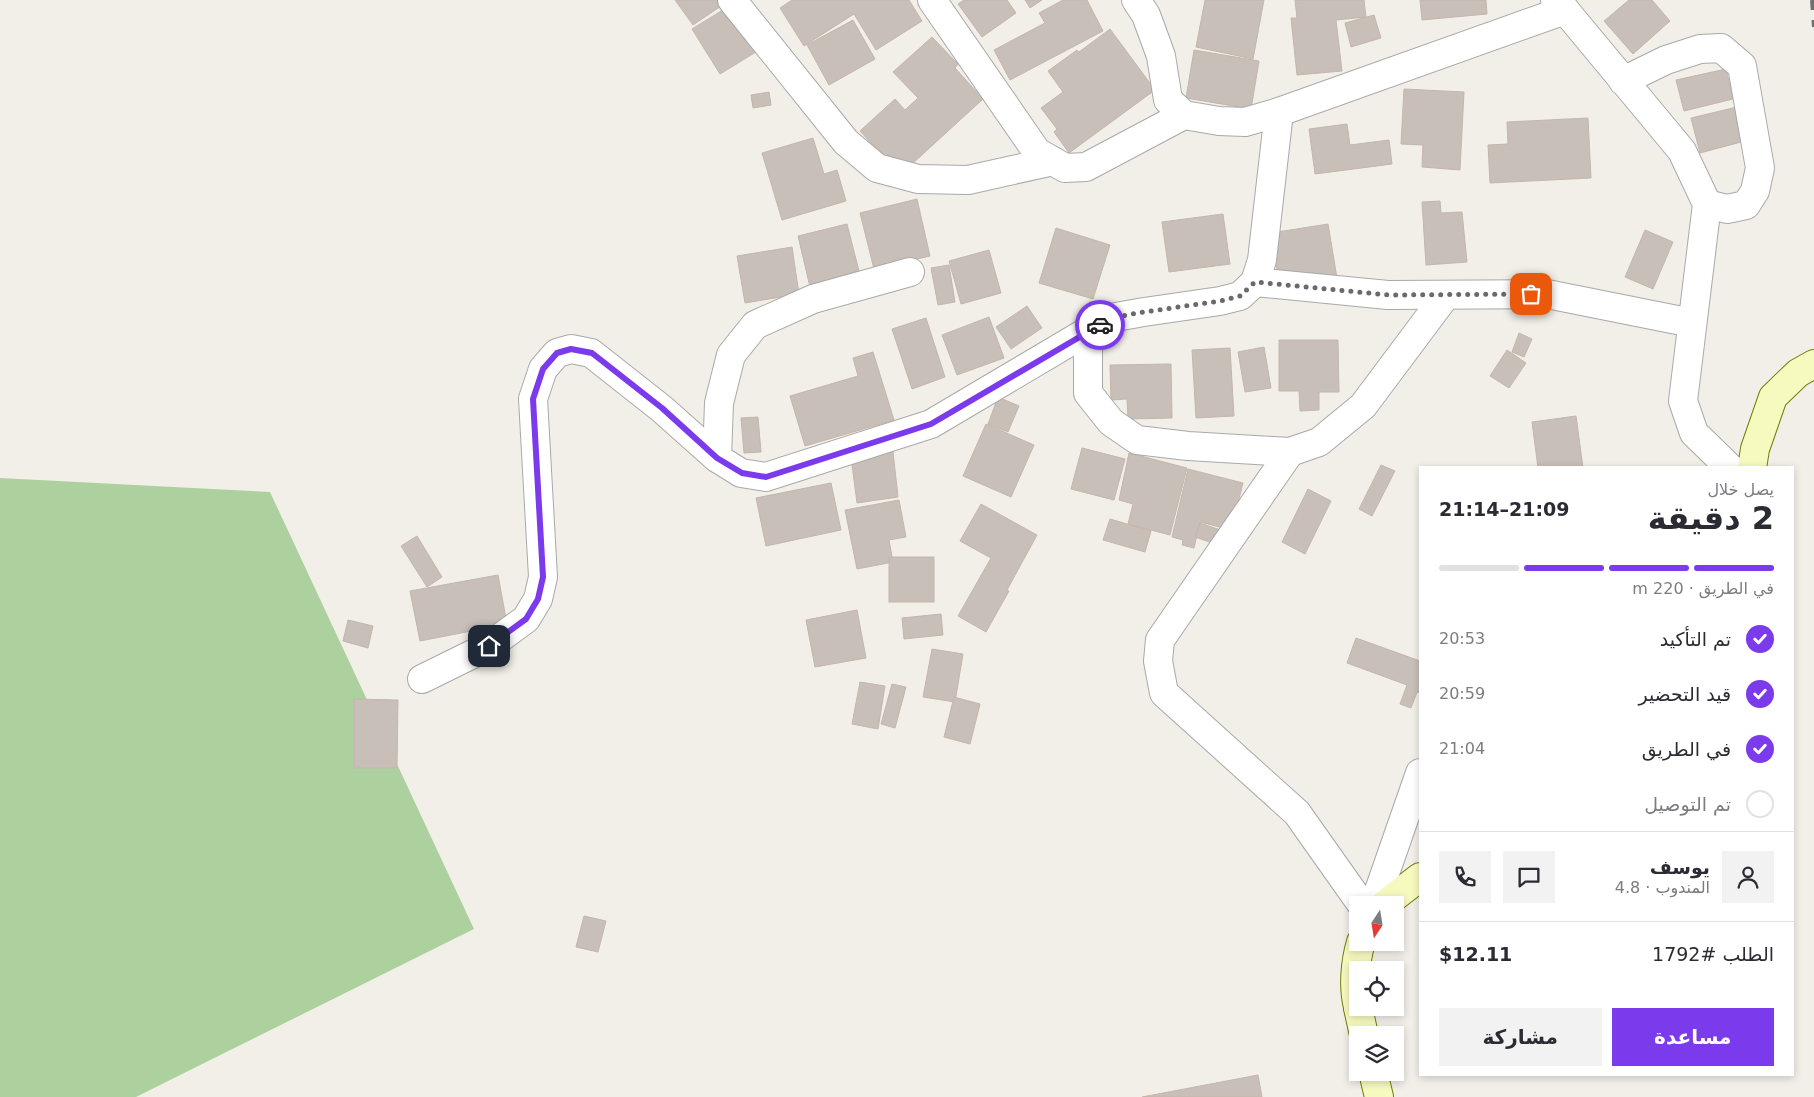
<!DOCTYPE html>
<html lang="ar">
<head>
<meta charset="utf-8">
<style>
	body { margin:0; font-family:"DejaVu Sans","Noto Sans Arabic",sans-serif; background:#f2f2f3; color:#2b2b33; direction:rtl; height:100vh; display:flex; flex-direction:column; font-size:19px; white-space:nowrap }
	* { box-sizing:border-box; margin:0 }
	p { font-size:16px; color:#7c7c81 }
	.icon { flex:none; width:28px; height:28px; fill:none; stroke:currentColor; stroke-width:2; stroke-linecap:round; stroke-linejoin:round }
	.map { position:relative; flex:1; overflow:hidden; direction:ltr }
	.sheet { position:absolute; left:1419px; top:466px; width:375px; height:610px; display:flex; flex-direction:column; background:#fff; border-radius:0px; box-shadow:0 2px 8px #0003; direction:rtl }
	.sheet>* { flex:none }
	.needle { width:32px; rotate:192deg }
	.fabs { position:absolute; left:1349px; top:896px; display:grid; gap:10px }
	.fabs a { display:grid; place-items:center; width:55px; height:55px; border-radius:0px; background:#fff; box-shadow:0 2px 8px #0003; font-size:25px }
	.pin { position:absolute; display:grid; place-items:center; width:42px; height:42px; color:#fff; margin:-21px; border-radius:10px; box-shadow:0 2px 8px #0006 }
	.courier { position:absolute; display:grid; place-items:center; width:50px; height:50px; margin:-25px; border:4px solid #7c3aed; border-radius:50%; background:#fff; color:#222; box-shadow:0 1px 6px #0007 }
	.summary em { font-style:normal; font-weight:600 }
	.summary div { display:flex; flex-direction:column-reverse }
	.summary { display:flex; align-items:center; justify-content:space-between; height:85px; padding:0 20px }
	h1 { font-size:32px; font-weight:600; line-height:38px }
	.bar { display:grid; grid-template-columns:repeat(4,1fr); gap:8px 5px; align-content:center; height:60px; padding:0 20px }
	.bar i { height:6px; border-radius:4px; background:#e1e1e2 }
	.bar .selected { background:#7c3aed }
	.bar p { grid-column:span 4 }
	.line { display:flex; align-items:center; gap:12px; padding:0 20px; border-top:1px solid #e1e1e2 }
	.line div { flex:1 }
	.round { display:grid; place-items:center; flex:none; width:52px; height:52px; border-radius:0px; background:#f2f2f3 }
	ol { padding:0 20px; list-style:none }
	li { display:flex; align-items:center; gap:15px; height:55px }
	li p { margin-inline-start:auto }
	li .icon { padding:5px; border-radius:50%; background:#7c3aed; color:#fff; stroke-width:4 }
	li:last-child { color:#7c7c81 }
	li i { width:28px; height:28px; border:2px solid #e1e1e2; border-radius:50% }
	.primary-button { display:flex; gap:10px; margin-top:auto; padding:10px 20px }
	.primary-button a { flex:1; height:58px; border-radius:0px; background:#7c3aed; color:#fff; font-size:20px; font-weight:600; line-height:58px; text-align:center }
	.primary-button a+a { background:#f2f2f3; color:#2b2b33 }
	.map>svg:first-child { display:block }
</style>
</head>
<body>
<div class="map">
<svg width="1814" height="1097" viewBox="0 0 1814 1097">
	<rect width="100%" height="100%" fill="#f2efe9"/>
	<polygon fill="#add19e" points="0,478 270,492 474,929 136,1097 0,1097"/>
	<g fill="#c7bfb8" stroke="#c4b6ab">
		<polygon points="675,0 730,0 693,25"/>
		<polygon points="739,0 769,44 720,74 692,29"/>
		<polygon points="792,0 909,0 922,21 876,50 854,14 804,46 780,8"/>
		<polygon points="964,0 1007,0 1016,13 982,37 958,4"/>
		<polygon points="1025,0 1042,0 1030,8"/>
		<polygon points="1063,0 1087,0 1103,31 1010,80 994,50 1045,23 1039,13"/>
		<polygon points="1205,0 1264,0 1253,59 1196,47"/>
		<polygon points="1295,0 1364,0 1366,17 1336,20 1342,71 1297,75 1291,18 1297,18"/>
		<polygon points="1420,0 1486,0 1487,14 1422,20"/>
		<polygon points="1629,0 1652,0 1670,21 1633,54 1604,21"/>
		<polygon points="1374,15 1381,38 1351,47 1345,23"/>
		<polygon points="853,20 875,59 829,85 807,45"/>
		<polygon points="1110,29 1155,90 1069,153 1054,132 1057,129 1041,108 1063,92 1048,71 1077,50 1079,52"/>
		<polygon points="932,37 958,64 955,68 983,99 900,175 860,131 895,99 905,110 918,98 893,72"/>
		<polygon points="1194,50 1259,61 1251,109 1186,98"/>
		<polygon points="1726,69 1733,99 1684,111 1676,80"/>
		<polygon points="1404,89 1464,92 1460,170 1422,167 1423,145 1401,144"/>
		<polygon points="769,92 771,105 753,108 751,95"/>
		<polygon points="1737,107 1745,141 1700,153 1691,118"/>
		<polygon points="1588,118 1591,178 1490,183 1488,145 1508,144 1507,122"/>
		<polygon points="1347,124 1350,145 1389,140 1392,164 1315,174 1309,129"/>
		<polygon points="813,138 824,174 837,170 846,201 782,220 762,153"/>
		<polygon points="917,199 930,256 874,269 860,213"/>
		<polygon points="1440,201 1441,213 1462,212 1467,262 1426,265 1422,202"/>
		<polygon points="1223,214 1230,264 1169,272 1162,222"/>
		<polygon points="847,224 860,275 810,287 798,236"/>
		<polygon points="1328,224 1337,278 1280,288 1271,233"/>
		<polygon points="1056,228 1110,245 1093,299 1039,283"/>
		<polygon points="1645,230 1673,242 1653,289 1625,277"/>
		<polygon points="792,247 799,294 745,303 737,256"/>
		<polygon points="989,250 1001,293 961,304 949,261"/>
		<polygon points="949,265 955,302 938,305 931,268"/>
		<polygon points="1027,306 1042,328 1011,349 996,327"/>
		<polygon points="989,317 1004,358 957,375 942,335"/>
		<polygon points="926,318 945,377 912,389 892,329"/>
		<polygon points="1519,333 1532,339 1524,357 1512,352"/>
		<polygon points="1279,340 1338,340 1339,392 1319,392 1319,410 1300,411 1299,391 1279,391"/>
		<polygon points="1264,347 1271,388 1245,392 1238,352"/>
		<polygon points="1230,348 1234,416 1196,418 1192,350"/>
		<polygon points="1507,350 1526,363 1509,388 1490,376"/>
		<polygon points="873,352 894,420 805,446 790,396 858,376 853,358"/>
		<polygon points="1171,364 1172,418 1128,419 1127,399 1111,400 1110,365"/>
		<polygon points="998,397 1019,406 1008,432 988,424"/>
		<polygon points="1576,416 1583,468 1538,468 1532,422"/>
		<polygon points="758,417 761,452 744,453 741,418"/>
		<polygon points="986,424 1034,445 1011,497 963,476"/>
		<polygon points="1082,448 1125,459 1114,500 1071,489"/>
		<polygon points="893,452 898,497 857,503 851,457"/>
		<polygon points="1129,453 1187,468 1170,535 1128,524 1133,504 1119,500"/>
		<polygon points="1381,465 1395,471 1372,516 1359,509"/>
		<polygon points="1188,469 1243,483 1231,530 1200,522 1194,548 1182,545 1183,540 1172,537"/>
		<polygon points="831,483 841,530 766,546 756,498"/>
		<polygon points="1308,489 1331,501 1305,554 1282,542"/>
		<polygon points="899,500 906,537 889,540 893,562 857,569 845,510"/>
		<polygon points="981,504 1037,535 1007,590 1009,591 986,632 958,616 991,558 960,541"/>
		<polygon points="1110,519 1151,531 1145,552 1103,540"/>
		<polygon points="1200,523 1232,534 1227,548 1195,537"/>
		<polygon points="417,536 442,577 427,587 401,546"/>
		<rect x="889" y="557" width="45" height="45"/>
		<polygon points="498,575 507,624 420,641 410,591"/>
		<polygon points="857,610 866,658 815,667 806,620"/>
		<polygon points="941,614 943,635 904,639 902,618"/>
		<polygon points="348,620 373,626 368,648 343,641"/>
		<polygon points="1356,638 1420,661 1420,693 1417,692 1411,708 1400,704 1407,685 1347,663"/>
		<polygon points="932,649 963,654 955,702 923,697"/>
		<polygon points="860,682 885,686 878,729 852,724"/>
		<polygon points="892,684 906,687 895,728 881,724"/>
		<polygon points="954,697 980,704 970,744 944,737"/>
		<polygon points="354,699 398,700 397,768 354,768"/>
		<polygon points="584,916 606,921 598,952 576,947"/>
		<polygon points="1258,1075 1262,1097 1142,1097"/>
	</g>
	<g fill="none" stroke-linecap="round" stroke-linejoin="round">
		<g stroke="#a9a9a9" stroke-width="30">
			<g id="minor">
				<polyline points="732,0 846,142 877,168 918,179 968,180 1053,161"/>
				<polyline points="932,0 1037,152 1065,168 1086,167 1184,115"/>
				<polyline points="1136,0 1146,15 1161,56 1168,100 1184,115 1219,121 1245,122 1279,112 1565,10"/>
				<polyline points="1555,0 1565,10 1682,151 1707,204 1683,401 1694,433 1730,468"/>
				<polyline points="1623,81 1666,60 1700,49 1721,48 1742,66 1760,168 1755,191 1746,205 1727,209 1707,204"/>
				<polyline points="1255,282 1388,295 1547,294 1692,323"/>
				<polyline points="1088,332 1088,393 1111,422 1137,440 1188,446 1290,452 1319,442 1363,406 1446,295"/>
				<polyline points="1290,452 1160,640 1158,661 1164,693 1297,813 1362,905"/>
				<polyline points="717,458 719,403 731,355 755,325 813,299 910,272"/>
				<polyline points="422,679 489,646 526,619 538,599 543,577 533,399 543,369 557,353 571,349 591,353 662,409 717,458 741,473 766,477 931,424 1110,318 1144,312 1220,301 1240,296 1255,282 1262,260 1279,112"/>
				<polyline points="1374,905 1420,773"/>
			</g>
		</g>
		<g stroke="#707d05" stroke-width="30">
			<g id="secondary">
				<polyline points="1752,468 1755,449 1773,397 1798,373 1814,364"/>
				<polyline points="1384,905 1420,877"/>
				<path d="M1358 1007C1353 988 1355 962 1361 942"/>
				<polyline points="1358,1008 1364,1035"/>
				<polyline points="1373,1072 1379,1097"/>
			</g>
		</g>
		<use href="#minor" stroke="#fff" stroke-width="28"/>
		<use href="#secondary" stroke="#f7fabf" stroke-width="28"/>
		<polyline stroke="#707070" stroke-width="4" stroke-dasharray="10 10" stroke-linecap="butt" points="1812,0 1814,27"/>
	</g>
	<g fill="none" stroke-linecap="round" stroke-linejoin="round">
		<polyline stroke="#6b6a68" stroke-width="5" stroke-dasharray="0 9" points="1100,325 1110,318 1144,312 1220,301 1240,296 1255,282 1388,295 1531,294"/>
		<polyline stroke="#7c3aed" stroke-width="6" points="489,646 526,619 538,599 543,577 533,399 543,369 557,353 571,349 592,353 662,408 717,458 742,473 766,477 931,424 1100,325"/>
	</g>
</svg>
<div class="fabs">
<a><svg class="needle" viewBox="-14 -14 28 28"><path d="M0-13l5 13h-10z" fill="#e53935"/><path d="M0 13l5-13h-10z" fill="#7c7c81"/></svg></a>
<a><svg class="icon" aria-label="locate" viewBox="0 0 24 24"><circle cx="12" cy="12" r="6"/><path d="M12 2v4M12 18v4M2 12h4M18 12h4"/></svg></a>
<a><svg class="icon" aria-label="layers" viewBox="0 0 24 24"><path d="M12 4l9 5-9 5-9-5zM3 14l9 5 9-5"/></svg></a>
</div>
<div class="pin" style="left:1531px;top:294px;background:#ea580c"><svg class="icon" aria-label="bag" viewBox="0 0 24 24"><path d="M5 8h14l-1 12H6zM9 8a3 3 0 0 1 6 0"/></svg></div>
<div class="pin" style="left:489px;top:646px;background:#1f2937"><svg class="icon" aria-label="home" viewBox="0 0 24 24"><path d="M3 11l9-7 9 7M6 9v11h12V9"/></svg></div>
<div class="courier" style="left:1100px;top:325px"><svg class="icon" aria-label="car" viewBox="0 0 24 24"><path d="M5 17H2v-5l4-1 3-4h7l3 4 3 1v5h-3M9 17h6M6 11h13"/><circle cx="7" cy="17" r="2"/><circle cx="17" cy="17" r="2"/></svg></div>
<section class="sheet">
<div class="summary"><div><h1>2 دقيقة</h1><p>يصل خلال</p></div><em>21:09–21:14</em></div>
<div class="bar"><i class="selected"></i><i class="selected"></i><i class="selected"></i><i></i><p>في الطريق · 220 m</p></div>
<ol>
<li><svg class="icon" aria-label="check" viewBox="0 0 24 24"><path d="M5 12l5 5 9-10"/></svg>تم التأكيد<p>20:53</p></li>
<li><svg class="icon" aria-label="check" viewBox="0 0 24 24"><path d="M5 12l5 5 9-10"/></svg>قيد التحضير<p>20:59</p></li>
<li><svg class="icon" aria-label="check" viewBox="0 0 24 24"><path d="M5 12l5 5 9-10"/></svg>في الطريق<p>21:04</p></li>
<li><i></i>تم التوصيل</li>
</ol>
<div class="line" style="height:90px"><a class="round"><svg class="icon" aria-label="person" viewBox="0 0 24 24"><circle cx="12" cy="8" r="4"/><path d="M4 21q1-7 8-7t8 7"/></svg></a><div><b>يوسف</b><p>المندوب · 4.8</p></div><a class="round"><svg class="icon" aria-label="chat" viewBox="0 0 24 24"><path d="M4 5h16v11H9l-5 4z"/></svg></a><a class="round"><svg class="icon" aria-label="phone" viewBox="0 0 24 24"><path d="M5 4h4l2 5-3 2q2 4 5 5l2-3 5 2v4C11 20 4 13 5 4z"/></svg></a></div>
<div class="line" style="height:65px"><div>الطلب #1792</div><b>$12.11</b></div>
<div class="primary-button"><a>مساعدة</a><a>مشاركة</a></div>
</section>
</div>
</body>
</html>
